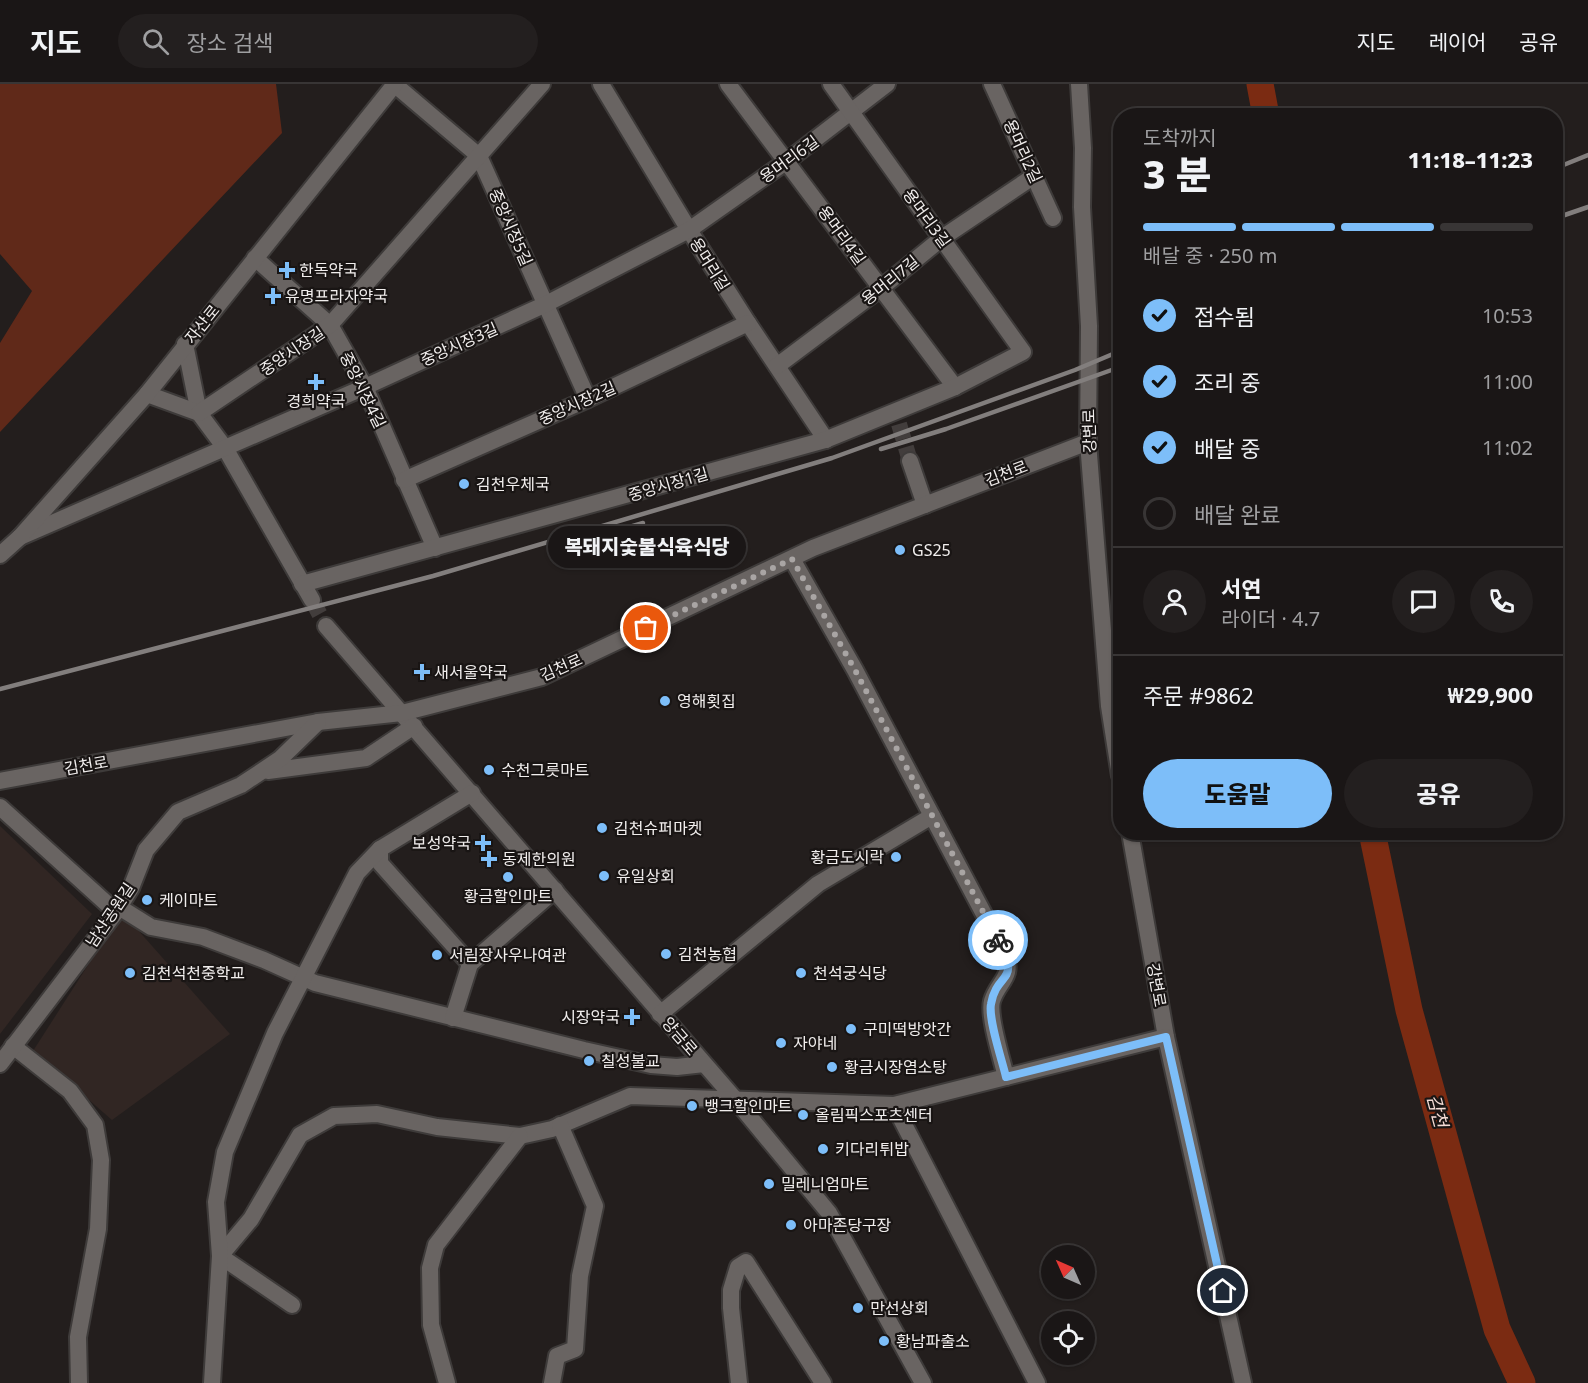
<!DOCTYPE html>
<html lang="ko">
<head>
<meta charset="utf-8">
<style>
	body { margin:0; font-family:"Noto Sans","Noto Sans KR",sans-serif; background:#231f1f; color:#f1f3f6; height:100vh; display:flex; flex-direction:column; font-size:22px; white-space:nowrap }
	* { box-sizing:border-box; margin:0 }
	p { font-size:20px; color:#9f9fa1 }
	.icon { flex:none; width:33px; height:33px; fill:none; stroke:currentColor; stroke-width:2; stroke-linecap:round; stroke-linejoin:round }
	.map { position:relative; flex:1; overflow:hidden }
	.panel { position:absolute; left:1113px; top:24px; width:450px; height:732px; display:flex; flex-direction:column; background:#1a1616; border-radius:24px; box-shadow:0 2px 4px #0004,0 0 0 2px #383535 }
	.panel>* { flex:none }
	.needle { width:39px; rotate:315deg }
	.tools { position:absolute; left:1041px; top:1161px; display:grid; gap:12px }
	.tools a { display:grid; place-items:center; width:54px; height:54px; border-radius:50%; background:#1a1616; box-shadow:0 2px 4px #0004,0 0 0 2px #383535; font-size:30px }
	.pin { position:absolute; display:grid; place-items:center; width:51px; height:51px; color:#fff; margin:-26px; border:3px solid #fff; border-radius:50%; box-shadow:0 2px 6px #0007 }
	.courier { position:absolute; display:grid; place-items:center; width:60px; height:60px; margin:-30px; border:4px solid #7dbef9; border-radius:50%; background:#fff; color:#222; box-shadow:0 2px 8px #0007 }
	.bubble { position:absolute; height:42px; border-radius:21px; background:#1a1616; box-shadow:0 2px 4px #0004,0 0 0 2px #383535; font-size:20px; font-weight:800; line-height:42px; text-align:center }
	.head em { font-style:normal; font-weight:800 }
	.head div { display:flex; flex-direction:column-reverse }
	.head { display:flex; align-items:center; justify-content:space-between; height:102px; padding:0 30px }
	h1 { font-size:39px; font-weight:800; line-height:45px }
	.bar { display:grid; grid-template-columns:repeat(4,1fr); gap:9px 6px; align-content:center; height:72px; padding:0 30px }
	.bar i { height:8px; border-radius:4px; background:#383535 }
	.bar .on { background:#7dbef9 }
	.bar p { grid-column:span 4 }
	.line { display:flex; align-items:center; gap:15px; padding:0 30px; border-top:2px solid #383535 }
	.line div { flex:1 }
	.round { display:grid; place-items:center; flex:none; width:63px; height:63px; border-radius:32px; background:#231f1f }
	ol { padding:0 30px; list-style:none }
	li { display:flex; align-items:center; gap:18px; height:66px }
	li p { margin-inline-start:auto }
	li .icon { padding:6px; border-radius:50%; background:#7dbef9; color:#111; stroke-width:4 }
	li:last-child { color:#9f9fa1 }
	li i { width:33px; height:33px; border:3px solid #383535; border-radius:50% }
	.action { display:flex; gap:12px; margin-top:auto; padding:12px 30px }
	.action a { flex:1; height:69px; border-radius:36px; background:#7dbef9; color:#111; font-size:24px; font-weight:800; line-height:69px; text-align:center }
	.action a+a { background:#231f1f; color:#f1f3f6 }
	header { display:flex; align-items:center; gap:36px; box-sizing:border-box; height:84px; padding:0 30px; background:#1a1616; border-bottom:2px solid #383535 }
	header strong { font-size:28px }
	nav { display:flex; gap:33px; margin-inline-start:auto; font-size:21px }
	.search { width:420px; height:54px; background:#231f1f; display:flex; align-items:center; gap:15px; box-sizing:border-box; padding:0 21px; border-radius:33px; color:#9f9fa1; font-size:22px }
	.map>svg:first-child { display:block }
</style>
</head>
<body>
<header>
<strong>지도</strong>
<div class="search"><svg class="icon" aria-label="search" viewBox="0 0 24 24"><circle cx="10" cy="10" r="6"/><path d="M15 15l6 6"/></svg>장소 검색</div>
<nav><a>지도</a><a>레이어</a><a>공유</a></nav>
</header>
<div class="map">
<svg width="1588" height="1299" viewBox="0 0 1588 1299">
	<rect width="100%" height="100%" fill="#231e1d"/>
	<g fill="#312623">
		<polygon points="0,742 92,830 0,950"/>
		<polygon points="122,828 230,950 112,1036 33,967"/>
	</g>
	<polygon fill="#602919" points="0,0 276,0 282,49 0,348 0,259 32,207 0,170"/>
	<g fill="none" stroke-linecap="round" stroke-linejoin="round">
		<g stroke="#7b2b12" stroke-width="27">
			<polyline points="1260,0 1266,32"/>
			<polyline points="1372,748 1409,926 1497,1245 1522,1299"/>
		</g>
		<g stroke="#423d3c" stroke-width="16" stroke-dasharray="16 8" stroke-linecap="butt">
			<polyline points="899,340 910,377"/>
			<polyline points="312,516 326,542"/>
		</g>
		<g stroke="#3e3b3a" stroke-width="20">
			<g id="minor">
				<polyline points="394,0 479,72 588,315"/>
				<polyline points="601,0 689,146 748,239 826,356"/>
				<polyline points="728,0 955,303"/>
				<polyline points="992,0 1053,134"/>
				<polyline points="1079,0 1083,64 1082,123 1089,242 1088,358 1109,622 1120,692"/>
				<polyline points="255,174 330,241 365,303 435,464"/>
				<polyline points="185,260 199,329 225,364 312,516"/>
				<polyline points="777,282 881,204 942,154 1034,92"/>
				<polyline points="147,310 199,329"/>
				<polyline points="199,329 330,241 542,0"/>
				<polyline points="910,377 925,421"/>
				<polyline points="404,396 588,315 748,239"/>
				<polyline points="20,453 365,303 546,220 689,146 787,77 887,0"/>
				<polyline points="0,471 20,453 147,310 395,0"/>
				<path d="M792 475 855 586 1005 870C1014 894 998 897 992 917 988 932 1002 976 1006 993"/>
				<polyline points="302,500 825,356 955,303 1023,268 831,0"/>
				<polyline points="326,542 734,1014 829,1129 923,1299"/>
				<polyline points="268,687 366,674 414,642"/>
				<polyline points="0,697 318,638 402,629 542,593 813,464 1088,358"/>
				<polyline points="0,723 116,828"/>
				<polyline points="1130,748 1166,953 1243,1299"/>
				<polyline points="380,765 380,779 470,880"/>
				<polyline points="119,823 151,843 203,853 264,876 315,899 584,966 651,981 677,983 704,980"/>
				<polyline points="660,930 818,800 932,732"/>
				<polyline points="453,934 470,880 555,806"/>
				<polyline points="13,962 70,1007 95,1041 101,1076 98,1145 78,1253 79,1299"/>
				<polyline points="0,980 116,828 131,804 146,766 178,728 241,701 280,675 318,638"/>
				<polyline points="894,1021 1037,1299"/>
				<polyline points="292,1221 220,1172 251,1135 300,1051 334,1032 377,1030 437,1043 520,1052 552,1045 630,1012 894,1021 1166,953"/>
				<polyline points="212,1299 220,1172 216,1118 225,1068 275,949 357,789 380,765 472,709"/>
				<polyline points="447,1299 431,1241 430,1184 436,1161 520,1052"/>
				<polyline points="552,1299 557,1272 575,1265 580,1192 595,1122 560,1041"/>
				<polyline points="739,1299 731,1224 731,1206 738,1183 746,1178 823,1299"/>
			</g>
		</g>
		<use href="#minor" stroke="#696462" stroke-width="16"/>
		<g stroke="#827e7d" stroke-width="4.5">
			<polyline points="1556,84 1588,71"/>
			<polyline points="1556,134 1588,123"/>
			<polyline points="881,365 946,345 1120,283"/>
			<polyline points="568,461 643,439"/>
			<polyline points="0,605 433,492 832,374 1075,286 1120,267"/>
		</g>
	</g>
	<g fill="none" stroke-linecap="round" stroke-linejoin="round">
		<polyline stroke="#a9a5a4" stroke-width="6" stroke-dasharray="0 10.8" points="646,544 792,475 855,586 998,856"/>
		<path stroke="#7dbef9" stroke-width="8" d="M998 856C1022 900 997 886 991 920 988 935 1002 976 1006 993L1166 953 1223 1207"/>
	</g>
	<g fill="#7dbef9" stroke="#191514" stroke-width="2">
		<path d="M284 177h6v6h6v6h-6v6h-6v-6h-6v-6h6z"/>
		<path d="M270 203h6v6h6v6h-6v6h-6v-6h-6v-6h6z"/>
		<path d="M313 289h6v6h6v6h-6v6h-6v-6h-6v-6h6z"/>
		<circle cx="464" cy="400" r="6"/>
		<circle cx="900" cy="466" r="6"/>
		<path d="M419 579h6v6h6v6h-6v6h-6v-6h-6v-6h6z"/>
		<circle cx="665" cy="617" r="6"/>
		<circle cx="489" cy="686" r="6"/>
		<circle cx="602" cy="744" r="6"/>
		<path d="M480 750h6v6h6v6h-6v6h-6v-6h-6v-6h6z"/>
		<circle cx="896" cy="773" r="6"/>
		<path d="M486 766h6v6h6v6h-6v6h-6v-6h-6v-6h6z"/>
		<circle cx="604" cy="792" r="6"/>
		<circle cx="508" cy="793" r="6"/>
		<circle cx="147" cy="816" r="6"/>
		<circle cx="666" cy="870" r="6"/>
		<circle cx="437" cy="871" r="6"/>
		<circle cx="130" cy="889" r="6"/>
		<circle cx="801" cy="889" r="6"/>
		<path d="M629 924h6v6h6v6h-6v6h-6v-6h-6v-6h6z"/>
		<circle cx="851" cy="945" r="6"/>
		<circle cx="781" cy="959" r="6"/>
		<circle cx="589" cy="977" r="6"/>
		<circle cx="832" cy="983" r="6"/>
		<circle cx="692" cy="1022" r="6"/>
		<circle cx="803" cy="1031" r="6"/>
		<circle cx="823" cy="1065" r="6"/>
		<circle cx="769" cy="1100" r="6"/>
		<circle cx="791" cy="1141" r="6"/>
		<circle cx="858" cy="1224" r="6"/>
		<circle cx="884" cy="1257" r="6"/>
	</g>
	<g text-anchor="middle" stroke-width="4.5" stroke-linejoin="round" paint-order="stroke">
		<g font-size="16" fill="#f1eeed" stroke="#191514">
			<text transform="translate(1023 67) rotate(65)" y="6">용머리2길</text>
			<text transform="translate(789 75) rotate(-36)" y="6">용머리6길</text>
			<text transform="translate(927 134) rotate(54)" y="6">용머리3길</text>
			<text transform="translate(511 143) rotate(66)" y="6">중앙시장5길</text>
			<text transform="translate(842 151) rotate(54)" y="6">용머리4길</text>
			<text transform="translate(710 180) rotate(58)" y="6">용머리길</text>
			<text transform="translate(890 196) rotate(-39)" y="6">용머리7길</text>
			<text transform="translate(202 240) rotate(-51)" y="6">자산로</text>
			<text transform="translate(459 260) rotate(-24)" y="6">중앙시장3길</text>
			<text transform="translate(292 267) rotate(-34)" y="6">중앙시장길</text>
			<text transform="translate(363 306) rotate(64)" y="6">중앙시장4길</text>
			<text transform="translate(577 319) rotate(-24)" y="6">중앙시장2길</text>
			<text transform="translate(1089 347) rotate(-91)" y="6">강변로</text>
			<text transform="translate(1006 389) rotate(-21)" y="6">김천로</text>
			<text transform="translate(668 400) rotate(-16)" y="6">중앙시장1길</text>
			<text transform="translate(561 583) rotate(-24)" y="6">김천로</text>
			<text transform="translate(86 681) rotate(-10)" y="6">김천로</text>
			<text transform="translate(110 831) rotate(-56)" y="6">남산공원길</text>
			<text transform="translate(1157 901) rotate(80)" y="6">강변로</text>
			<text transform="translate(680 952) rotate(49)" y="6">양금로</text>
		</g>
		<g font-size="16" fill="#f1eeed" stroke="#191514" text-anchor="start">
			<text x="299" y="192">한독약국</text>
			<text x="285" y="218">유명프라자약국</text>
			<text x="316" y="323" text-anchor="middle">경희약국</text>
			<text x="476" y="406">김천우체국</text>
			<text x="912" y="472">GS25</text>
			<text x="434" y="594">새서울약국</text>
			<text x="677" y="623">영해횟집</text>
			<text x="501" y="692">수천그릇마트</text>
			<text x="614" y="750">김천슈퍼마켓</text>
			<text x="471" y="765" text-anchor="end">보성약국</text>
			<text x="884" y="779" text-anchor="end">황금도시락</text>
			<text x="502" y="781">동제한의원</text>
			<text x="616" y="798">유일상회</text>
			<text x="508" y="818" text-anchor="middle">황금할인마트</text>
			<text x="159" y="822">케이마트</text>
			<text x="678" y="876">김천농협</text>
			<text x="449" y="877">서림장사우나여관</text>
			<text x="142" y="895">김천석천중학교</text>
			<text x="813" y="895">천석궁식당</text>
			<text x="620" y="939" text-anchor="end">시장약국</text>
			<text x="863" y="951">구미떡방앗간</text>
			<text x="793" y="965">자야네</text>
			<text x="601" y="983">칠성불교</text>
			<text x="844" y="989">황금시장염소탕</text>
			<text x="704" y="1028">뱅크할인마트</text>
			<text x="815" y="1037">올림픽스포츠센터</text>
			<text x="835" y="1071">키다리튀밥</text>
			<text x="781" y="1106">밀레니엄마트</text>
			<text x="803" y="1147">아마존당구장</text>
			<text x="870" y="1230">만선상회</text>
			<text x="896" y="1263">황남파출소</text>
		</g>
		<g font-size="18" font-style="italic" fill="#f5dcd5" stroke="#191514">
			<text transform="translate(1437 1027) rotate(75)" y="6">감천</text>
		</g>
	</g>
</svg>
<div class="tools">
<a><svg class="needle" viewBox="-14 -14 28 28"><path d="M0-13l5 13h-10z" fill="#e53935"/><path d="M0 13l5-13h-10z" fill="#9f9fa1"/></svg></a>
<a><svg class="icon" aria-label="locate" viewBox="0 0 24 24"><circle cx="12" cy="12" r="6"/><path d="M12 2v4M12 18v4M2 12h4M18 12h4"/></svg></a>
</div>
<div class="pin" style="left:646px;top:544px;background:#ea580c"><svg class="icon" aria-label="bag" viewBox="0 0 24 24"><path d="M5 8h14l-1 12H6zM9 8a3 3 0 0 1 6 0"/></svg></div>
<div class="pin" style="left:1223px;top:1207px;background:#1f2937"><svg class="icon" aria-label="home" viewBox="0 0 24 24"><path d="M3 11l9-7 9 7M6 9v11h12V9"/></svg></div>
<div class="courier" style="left:998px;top:856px"><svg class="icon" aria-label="bike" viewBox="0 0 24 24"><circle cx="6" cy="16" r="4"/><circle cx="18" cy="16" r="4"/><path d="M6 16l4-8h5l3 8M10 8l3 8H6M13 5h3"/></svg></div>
<div class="bubble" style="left:548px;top:442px;width:198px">복돼지숯불식육식당</div>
<section class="panel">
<div class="head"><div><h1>3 분</h1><p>도착까지</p></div><em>11:18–11:23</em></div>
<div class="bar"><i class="on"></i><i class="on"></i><i class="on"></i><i></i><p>배달 중 · 250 m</p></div>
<ol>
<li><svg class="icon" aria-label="check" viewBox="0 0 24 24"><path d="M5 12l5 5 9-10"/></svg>접수됨<p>10:53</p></li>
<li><svg class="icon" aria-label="check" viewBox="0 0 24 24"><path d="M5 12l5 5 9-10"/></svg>조리 중<p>11:00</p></li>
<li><svg class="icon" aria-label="check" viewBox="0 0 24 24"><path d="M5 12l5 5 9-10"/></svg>배달 중<p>11:02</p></li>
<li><i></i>배달 완료</li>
</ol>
<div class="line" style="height:108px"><a class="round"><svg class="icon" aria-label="person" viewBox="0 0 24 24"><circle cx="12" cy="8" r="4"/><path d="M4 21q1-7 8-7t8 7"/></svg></a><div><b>서연</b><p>라이더 · 4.7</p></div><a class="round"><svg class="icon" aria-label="chat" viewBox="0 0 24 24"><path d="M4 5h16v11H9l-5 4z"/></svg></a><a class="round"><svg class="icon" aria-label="phone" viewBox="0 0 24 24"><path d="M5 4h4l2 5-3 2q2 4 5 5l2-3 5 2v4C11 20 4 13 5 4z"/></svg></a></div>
<div class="line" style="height:78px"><div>주문 #9862</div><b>₩29,900</b></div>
<div class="action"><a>도움말</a><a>공유</a></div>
</section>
</div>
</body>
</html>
